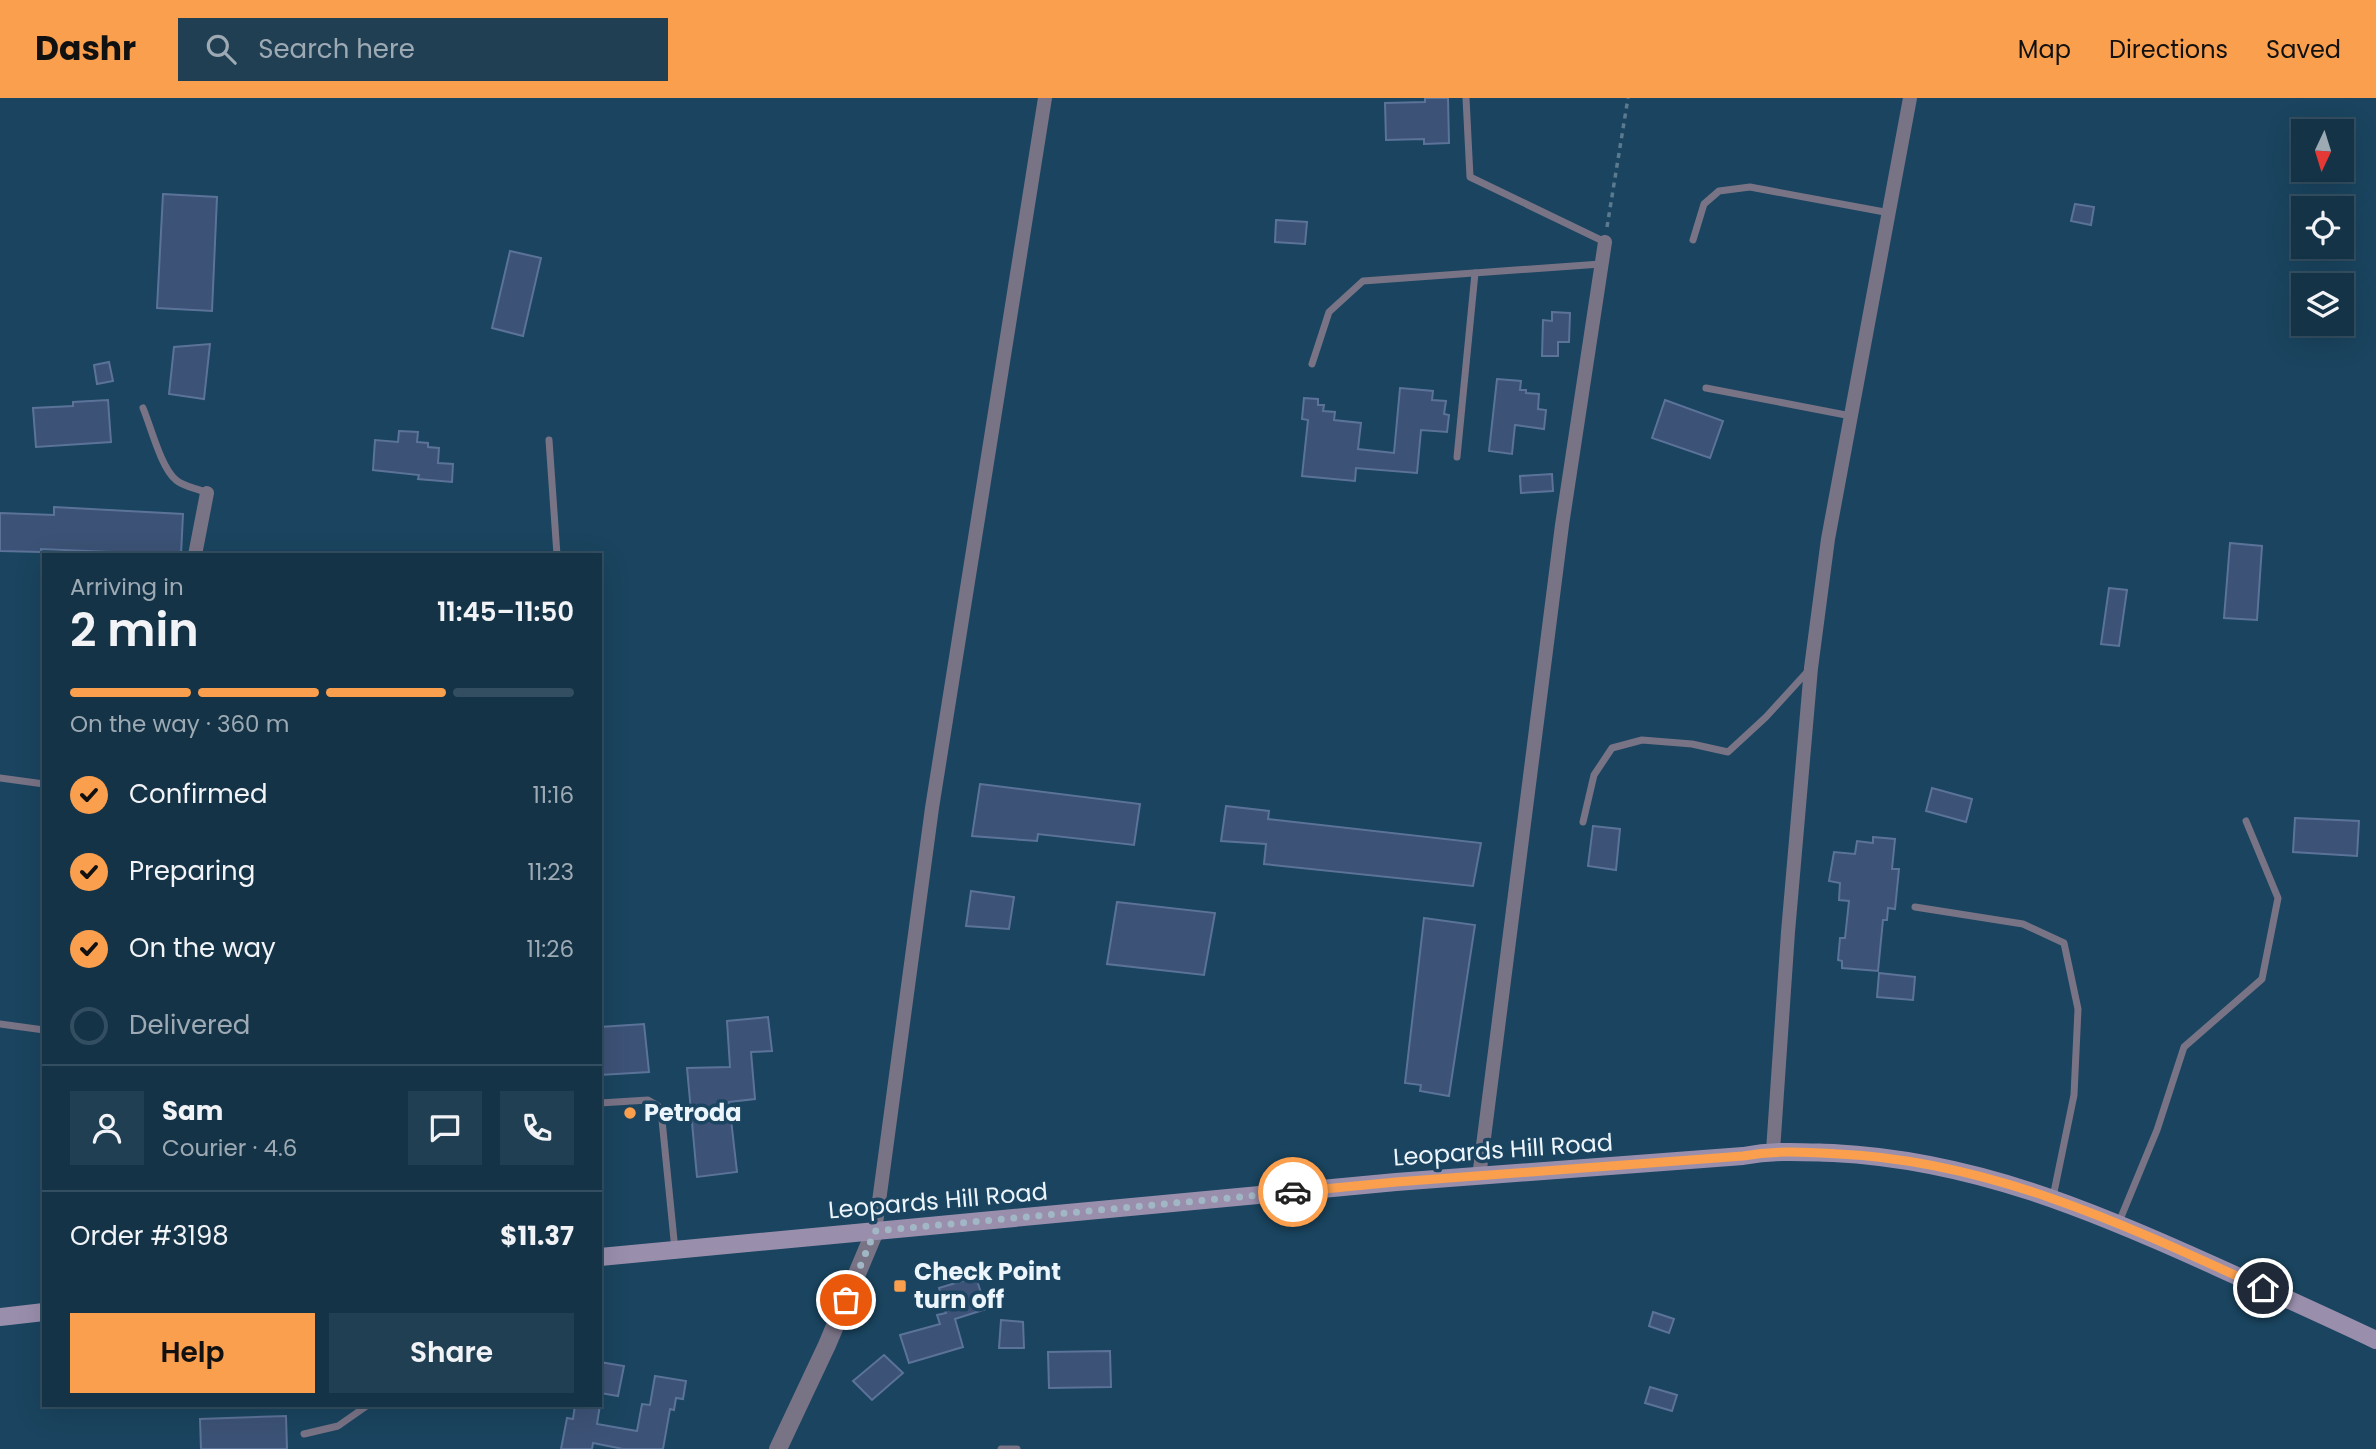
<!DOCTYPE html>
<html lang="en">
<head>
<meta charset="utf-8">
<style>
	body { margin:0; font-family:Poppins,sans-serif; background:#213f52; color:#f1f3f6; height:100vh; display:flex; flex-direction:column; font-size:26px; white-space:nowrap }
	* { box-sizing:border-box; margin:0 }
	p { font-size:23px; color:#9daab4 }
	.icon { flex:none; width:38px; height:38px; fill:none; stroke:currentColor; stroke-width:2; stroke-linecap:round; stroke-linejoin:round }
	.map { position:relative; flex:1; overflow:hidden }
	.details { position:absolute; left:42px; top:455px; width:560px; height:854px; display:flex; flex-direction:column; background:#143347; border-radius:0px; box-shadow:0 7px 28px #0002,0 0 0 2px #334e60 }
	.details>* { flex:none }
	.needle { width:46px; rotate:184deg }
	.fabs { position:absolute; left:2291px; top:21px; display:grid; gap:14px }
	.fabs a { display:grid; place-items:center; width:63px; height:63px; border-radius:0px; background:#143347; box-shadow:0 7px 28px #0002,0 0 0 2px #334e60; font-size:35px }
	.pin { position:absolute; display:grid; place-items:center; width:60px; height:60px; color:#fff; margin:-30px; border:4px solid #fff; border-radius:50%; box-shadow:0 2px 7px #0007 }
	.courier { position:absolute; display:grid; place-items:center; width:70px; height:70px; margin:-35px; border:5px solid #fa9f4e; border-radius:50%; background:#fff; color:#222; box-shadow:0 2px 9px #0007 }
	.headline em { font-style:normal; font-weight:600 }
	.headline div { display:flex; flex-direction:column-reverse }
	.headline { display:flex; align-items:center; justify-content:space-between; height:119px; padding:0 28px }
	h1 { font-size:46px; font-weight:600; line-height:52px }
	.bar { display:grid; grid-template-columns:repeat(4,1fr); gap:10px 7px; align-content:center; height:84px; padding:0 28px }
	.bar i { height:9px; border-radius:5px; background:#334e60 }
	.bar .current { background:#fa9f4e }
	.bar p { grid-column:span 4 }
	.line { display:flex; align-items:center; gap:18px; padding:0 28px; border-top:2px solid #334e60 }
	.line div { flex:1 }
	.round { display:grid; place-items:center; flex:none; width:74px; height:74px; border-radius:0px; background:#213f52 }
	ol { padding:0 28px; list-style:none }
	li { display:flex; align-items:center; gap:21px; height:77px }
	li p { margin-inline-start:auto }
	li .icon { padding:7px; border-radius:50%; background:#fa9f4e; color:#111; stroke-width:4 }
	li:last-child { color:#9daab4 }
	li i { width:38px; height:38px; border:4px solid #334e60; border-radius:50% }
	.primary-button { display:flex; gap:14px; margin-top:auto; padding:14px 28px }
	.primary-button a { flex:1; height:80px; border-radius:0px; background:#fa9f4e; color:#111; font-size:28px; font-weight:600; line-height:80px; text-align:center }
	.primary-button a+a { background:#213f52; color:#f1f3f6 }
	header { display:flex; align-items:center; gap:42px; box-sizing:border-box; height:98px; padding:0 35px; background:#fa9f4e; color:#111 }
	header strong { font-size:33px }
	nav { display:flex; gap:38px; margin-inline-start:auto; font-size:24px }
	.search { width:490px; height:63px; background:#213f52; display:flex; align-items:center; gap:18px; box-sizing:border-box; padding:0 24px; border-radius:0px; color:#9daab4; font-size:26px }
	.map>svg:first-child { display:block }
</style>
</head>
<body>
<header>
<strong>Dashr</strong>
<div class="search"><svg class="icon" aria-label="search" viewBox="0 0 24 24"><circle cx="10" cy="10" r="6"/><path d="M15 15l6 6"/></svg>Search here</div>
<nav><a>Map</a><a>Directions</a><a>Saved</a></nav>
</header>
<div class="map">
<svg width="2376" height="1351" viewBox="0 0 2376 1351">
	<rect width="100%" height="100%" fill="#1a445f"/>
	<g fill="#3c5276" stroke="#5c7399" stroke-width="2">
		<polygon points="1425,0 1448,0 1449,45 1424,46 1424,41 1386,42 1385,5 1425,4"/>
		<polygon points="163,96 217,99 212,213 157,210"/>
		<polygon points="2075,106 2094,109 2091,127 2071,123"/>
		<polygon points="1276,122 1307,124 1305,146 1275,144"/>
		<polygon points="510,153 541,160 523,238 492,230"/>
		<polygon points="1552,214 1570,215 1569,244 1558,244 1558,258 1542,258 1543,222 1552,223"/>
		<polygon points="210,246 204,301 169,296 174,249"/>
		<polygon points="109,264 113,283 97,286 94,267"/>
		<polygon points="1497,281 1521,283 1520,292 1526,292 1526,295 1539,296 1538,311 1546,312 1544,331 1515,327 1512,356 1489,353"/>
		<polygon points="1400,290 1433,293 1432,302 1446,303 1444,316 1449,317 1447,334 1421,332 1417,375 1356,370 1355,383 1302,378 1308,322 1302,321 1304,300 1318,301 1318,307 1324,307 1323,313 1335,314 1334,322 1361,325 1358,351 1394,355"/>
		<polygon points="108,302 111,344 36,349 33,310 73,308 73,304"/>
		<polygon points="1665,302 1723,323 1710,360 1652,340"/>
		<polygon points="399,333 418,334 417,344 428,345 428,349 439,350 438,365 453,366 452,384 418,381 419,377 373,372 375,342 398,344"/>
		<polygon points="1552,376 1553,393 1521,395 1520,378"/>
		<polygon points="54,409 183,416 181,457 41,451 41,454 0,453 0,415 54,417"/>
		<polygon points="2230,445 2262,448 2257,522 2224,520"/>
		<polygon points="2109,490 2127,492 2119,548 2101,546"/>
		<polygon points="980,686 1140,706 1134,747 1038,736 1037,743 972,738"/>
		<polygon points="1932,690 1972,701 1966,724 1926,713"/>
		<polygon points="1226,708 1269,713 1268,721 1481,745 1473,788 1264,766 1266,746 1221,743"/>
		<polygon points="2295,720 2359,723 2357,758 2293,754"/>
		<polygon points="1593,728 1620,731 1616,772 1588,768"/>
		<polygon points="1873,739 1895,741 1892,771 1899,771 1895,811 1888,810 1887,822 1883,822 1878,873 1842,870 1842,863 1838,862 1840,840 1845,840 1849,803 1839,802 1840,785 1829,783 1834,754 1855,756 1857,743 1873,745"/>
		<polygon points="971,793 1014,799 1009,831 966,828"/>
		<polygon points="1117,804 1215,815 1204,877 1107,866"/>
		<polygon points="1424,820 1475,827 1449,998 1420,993 1421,987 1405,985"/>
		<polygon points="1879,875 1915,879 1913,902 1877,899"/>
		<polygon points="768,919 772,953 751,954 755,1001 729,1004 737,1074 697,1079 687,970 730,969 727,923"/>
		<polygon points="644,926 649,974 600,977 600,929"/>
		<polygon points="976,1179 986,1211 955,1221 963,1249 909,1265 900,1237 940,1226 937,1217 946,1215 939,1190"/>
		<polygon points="1653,1214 1674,1221 1669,1235 1649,1228"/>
		<polygon points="1001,1222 1023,1224 1024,1250 999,1250"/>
		<polygon points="1110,1253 1111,1289 1049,1290 1048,1254"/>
		<polygon points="884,1257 903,1275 872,1302 853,1283"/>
		<polygon points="600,1264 624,1268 618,1298 600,1295"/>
		<polygon points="655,1278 686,1283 683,1301 676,1300 674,1312 670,1311 663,1351 623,1351 593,1345 592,1351 561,1351 567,1320 573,1321 575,1307 600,1307 597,1326 637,1333 642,1306 650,1307"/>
		<polygon points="1650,1289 1677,1297 1672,1313 1645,1305"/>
		<polygon points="286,1318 287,1351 201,1351 200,1321"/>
	</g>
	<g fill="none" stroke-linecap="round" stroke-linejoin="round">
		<polyline stroke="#5a7a8f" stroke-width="3.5" stroke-dasharray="5 5" stroke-linecap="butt" points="1607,129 1628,0"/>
		<g stroke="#797386" stroke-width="7">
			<polyline points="1466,0 1470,79 1605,144"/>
			<polyline points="1693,142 1704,106 1719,93 1750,89 1890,115"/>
			<polyline points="1312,266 1329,214 1363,183 1601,166"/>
			<polyline points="1706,290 1851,318"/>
			<path d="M143 310C151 329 161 370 176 382 184 389 197 390 207 395"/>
			<polyline points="549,342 557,457"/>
			<polyline points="1457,359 1475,175"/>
			<polyline points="0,680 44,686"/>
			<polyline points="1583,724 1594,677 1612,650 1642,642 1692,646 1728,654 1766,619 1808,573"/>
			<polyline points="1915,809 2023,826 2064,845 2078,911 2074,997 2053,1099"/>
			<polyline points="0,926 44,932"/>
			<polyline points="600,1005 648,1002 658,1008 662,1022 675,1152"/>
			<polyline points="2119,1124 2157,1032 2184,949 2262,881 2278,800 2246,723"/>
			<polyline points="304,1336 338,1328 368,1307"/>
			<polyline points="1001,1351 1017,1351"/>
		</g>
		<g stroke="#797386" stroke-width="14">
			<polyline points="195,457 207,395"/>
			<polyline points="1773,1053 1788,834 1811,570 1828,441 1910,0"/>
			<polyline points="1479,1079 1562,427 1605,144"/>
			<polyline points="875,1133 932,710 1045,0"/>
		</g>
		<polyline stroke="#797386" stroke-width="18" points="778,1351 827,1247 875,1133"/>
		<g stroke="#998fad" stroke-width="18">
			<path d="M600 1159 1396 1084 1743 1058C1776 1052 1800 1054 1833 1055 1972 1062 2092 1112 2217 1169 2270 1193 2323 1217 2376 1242"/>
			<polyline points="0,1219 44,1214"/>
		</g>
	</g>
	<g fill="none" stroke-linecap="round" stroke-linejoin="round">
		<polyline stroke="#a2b7c5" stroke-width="7" stroke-dasharray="0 12.6" points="846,1202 875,1133 1293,1094"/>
		<path stroke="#fa9f4e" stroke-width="9" d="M1293 1094 1396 1084 1743 1058C1777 1052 1805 1054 1839 1056 1991 1063 2126 1127 2263 1190"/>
	</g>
	<g fill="#fa9f4e" stroke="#1a445f" stroke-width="2.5">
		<circle cx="630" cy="1015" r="7"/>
		<rect x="893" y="1181" width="14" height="14" rx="3.5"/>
	</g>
	<g text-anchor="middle" stroke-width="7" stroke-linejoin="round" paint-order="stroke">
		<g font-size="24" font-weight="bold" fill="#ecf5fc" stroke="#1a445f" text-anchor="start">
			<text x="644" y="1023">Petroda</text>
			<text x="914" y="1182">Check Point<tspan x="914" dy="28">turn off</tspan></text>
		</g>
		<g font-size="24" fill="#ecf5fc" stroke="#1a445f">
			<text transform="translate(1503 1052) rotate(-4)" y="8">Leopards Hill Road</text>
			<text transform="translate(938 1103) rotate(-5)" y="8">Leopards Hill Road</text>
		</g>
	</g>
</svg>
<div class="fabs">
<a><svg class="needle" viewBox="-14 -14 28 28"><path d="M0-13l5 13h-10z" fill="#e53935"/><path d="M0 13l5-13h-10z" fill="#9daab4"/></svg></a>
<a><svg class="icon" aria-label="locate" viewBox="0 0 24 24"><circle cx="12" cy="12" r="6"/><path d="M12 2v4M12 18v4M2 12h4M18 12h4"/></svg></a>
<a><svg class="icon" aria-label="layers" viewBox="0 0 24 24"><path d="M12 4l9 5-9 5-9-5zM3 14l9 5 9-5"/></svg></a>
</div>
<div class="pin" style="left:846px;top:1202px;background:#ea580c"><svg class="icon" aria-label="bag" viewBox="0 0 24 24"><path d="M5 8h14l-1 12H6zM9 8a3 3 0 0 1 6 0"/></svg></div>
<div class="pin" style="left:2263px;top:1190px;background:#1f2937"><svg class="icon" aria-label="home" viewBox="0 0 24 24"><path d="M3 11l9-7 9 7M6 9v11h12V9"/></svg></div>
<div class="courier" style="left:1293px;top:1094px"><svg class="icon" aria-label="car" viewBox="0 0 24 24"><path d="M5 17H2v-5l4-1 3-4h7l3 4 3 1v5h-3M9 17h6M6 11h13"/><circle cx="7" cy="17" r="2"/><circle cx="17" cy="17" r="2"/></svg></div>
<section class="details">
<div class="headline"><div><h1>2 min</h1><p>Arriving in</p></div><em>11:45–11:50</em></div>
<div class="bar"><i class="current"></i><i class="current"></i><i class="current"></i><i></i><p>On the way · 360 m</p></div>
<ol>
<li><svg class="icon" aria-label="check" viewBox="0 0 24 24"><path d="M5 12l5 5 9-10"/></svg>Confirmed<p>11:16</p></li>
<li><svg class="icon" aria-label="check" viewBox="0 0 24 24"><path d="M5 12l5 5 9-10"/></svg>Preparing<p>11:23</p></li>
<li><svg class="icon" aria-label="check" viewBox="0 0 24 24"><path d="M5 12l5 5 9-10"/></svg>On the way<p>11:26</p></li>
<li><i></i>Delivered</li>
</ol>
<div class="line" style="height:126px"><a class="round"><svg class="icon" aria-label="person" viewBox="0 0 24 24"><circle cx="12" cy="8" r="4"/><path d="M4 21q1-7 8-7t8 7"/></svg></a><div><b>Sam</b><p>Courier · 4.6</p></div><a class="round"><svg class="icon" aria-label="chat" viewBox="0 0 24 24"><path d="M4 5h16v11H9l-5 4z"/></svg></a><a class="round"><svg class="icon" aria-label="phone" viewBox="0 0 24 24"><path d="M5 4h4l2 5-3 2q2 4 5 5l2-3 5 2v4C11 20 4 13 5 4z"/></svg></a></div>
<div class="line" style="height:91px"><div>Order #3198</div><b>$11.37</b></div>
<div class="primary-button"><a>Help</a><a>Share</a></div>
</section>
</div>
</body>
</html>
